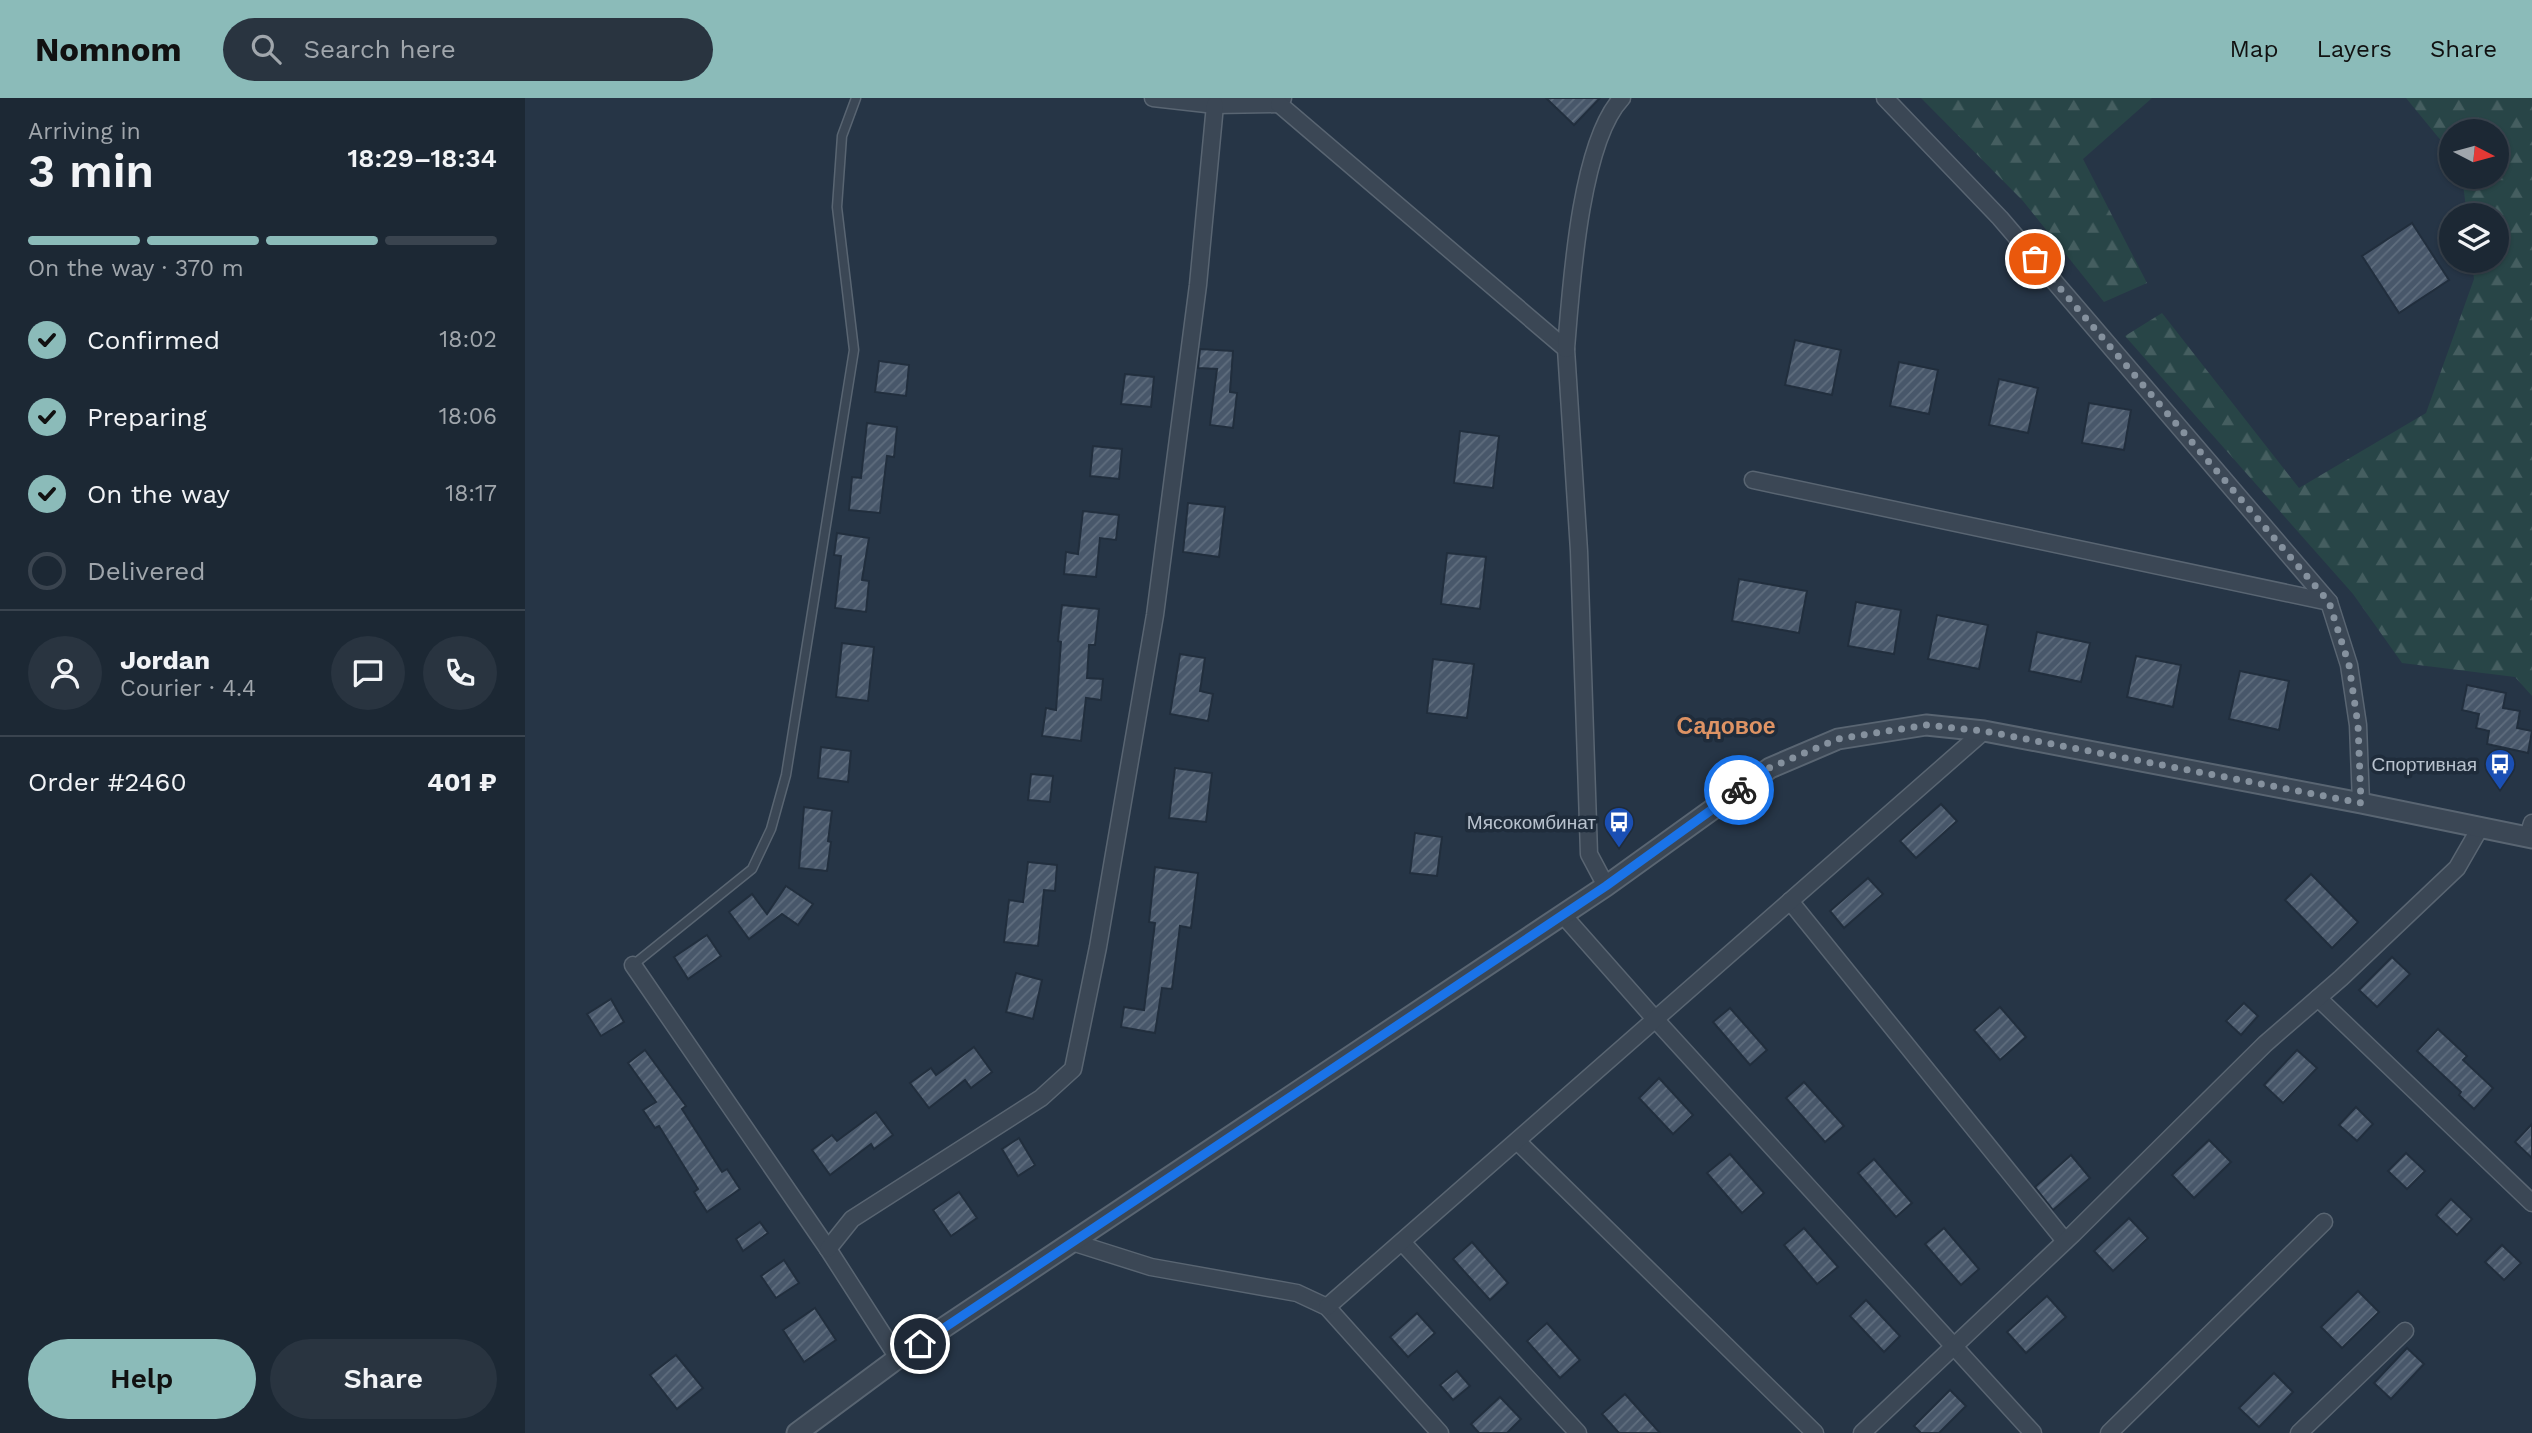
<!DOCTYPE html>
<html lang="en">
<head>
<meta charset="utf-8">
<style>
	body { margin:0; font-family:"Work Sans",sans-serif; background:#293440; color:#f1f3f6; height:100vh; display:flex; flex-direction:column; font-size:26px; white-space:nowrap }
	* { box-sizing:border-box; margin:0 }
	p { font-size:23px; color:#a0a6ac }
	.icon { flex:none; width:38px; height:38px; fill:none; stroke:currentColor; stroke-width:2; stroke-linecap:round; stroke-linejoin:round }
	.map { position:relative; flex:1; overflow:hidden }
	.drawer { display:flex; flex-direction:column; background:#1c2834; width:525px }
	.drawer>* { flex:none }
	.needle { width:46px; rotate:96deg }
	.tools { position:absolute; left:1914px; top:21px; display:grid; gap:14px }
	.tools a { display:grid; place-items:center; width:70px; height:70px; border-radius:50%; background:#1c2834; box-shadow:0 2px 5px #0004,0 0 0 2px #3a444f; font-size:35px }
	.pin { position:absolute; display:grid; place-items:center; width:60px; height:60px; color:#fff; margin:-30px; border:4px solid #fff; border-radius:50%; box-shadow:0 2px 7px #0007 }
	.courier { position:absolute; display:grid; place-items:center; width:70px; height:70px; margin:-35px; border:5px solid #1a73e8; border-radius:50%; background:#fff; color:#222; box-shadow:0 2px 9px #0007 }
	.overview em { font-style:normal; font-weight:600 }
	.overview div { display:flex; flex-direction:column-reverse }
	.overview { display:flex; align-items:center; justify-content:space-between; height:119px; padding:0 28px }
	h1 { font-size:46px; font-weight:600; line-height:52px }
	.bar { display:grid; grid-template-columns:repeat(4,1fr); gap:10px 7px; align-content:center; height:84px; padding:0 28px }
	.bar i { height:9px; border-radius:5px; background:#3a444f }
	.bar .active { background:#8bbbb9 }
	.bar p { grid-column:span 4 }
	.line { display:flex; align-items:center; gap:18px; padding:0 28px; border-top:2px solid #3a444f }
	.line div { flex:1 }
	.round { display:grid; place-items:center; flex:none; width:74px; height:74px; border-radius:37px; background:#293440 }
	ol { padding:0 28px; list-style:none }
	li { display:flex; align-items:center; gap:21px; height:77px }
	li p { margin-inline-start:auto }
	li .icon { padding:7px; border-radius:50%; background:#8bbbb9; color:#111; stroke-width:4 }
	li:last-child { color:#a0a6ac }
	li i { width:38px; height:38px; border:4px solid #3a444f; border-radius:50% }
	.primary-button { display:flex; gap:14px; margin-top:auto; padding:14px 28px }
	.primary-button a { flex:1; height:80px; border-radius:42px; background:#8bbbb9; color:#111; font-size:28px; font-weight:600; line-height:80px; text-align:center }
	.primary-button a+a { background:#293440; color:#f1f3f6 }
	header { display:flex; align-items:center; gap:42px; box-sizing:border-box; height:98px; padding:0 35px; background:#8bbbb9; color:#111 }
	header strong { font-size:33px }
	nav { display:flex; gap:38px; margin-inline-start:auto; font-size:24px }
	.search { width:490px; height:63px; background:#293440; display:flex; align-items:center; gap:18px; box-sizing:border-box; padding:0 24px; border-radius:38px; color:#a0a6ac; font-size:26px }
	main { display:flex; flex:1; min-height:0 }
	.map>svg:first-child { display:block }
</style>
</head>
<body>
<header>
<strong>Nomnom</strong>
<div class="search"><svg class="icon" aria-label="search" viewBox="0 0 24 24"><circle cx="10" cy="10" r="6"/><path d="M15 15l6 6"/></svg>Search here</div>
<nav><a>Map</a><a>Layers</a><a>Share</a></nav>
</header>
<main>
<section class="drawer">
<div class="overview"><div><h1>3 min</h1><p>Arriving in</p></div><em>18:29–18:34</em></div>
<div class="bar"><i class="active"></i><i class="active"></i><i class="active"></i><i></i><p>On the way · 370 m</p></div>
<ol>
<li><svg class="icon" aria-label="check" viewBox="0 0 24 24"><path d="M5 12l5 5 9-10"/></svg>Confirmed<p>18:02</p></li>
<li><svg class="icon" aria-label="check" viewBox="0 0 24 24"><path d="M5 12l5 5 9-10"/></svg>Preparing<p>18:06</p></li>
<li><svg class="icon" aria-label="check" viewBox="0 0 24 24"><path d="M5 12l5 5 9-10"/></svg>On the way<p>18:17</p></li>
<li><i></i>Delivered</li>
</ol>
<div class="line" style="height:126px"><a class="round"><svg class="icon" aria-label="person" viewBox="0 0 24 24"><circle cx="12" cy="8" r="4"/><path d="M4 21q1-7 8-7t8 7"/></svg></a><div><b>Jordan</b><p>Courier · 4.4</p></div><a class="round"><svg class="icon" aria-label="chat" viewBox="0 0 24 24"><path d="M4 5h16v11H9l-5 4z"/></svg></a><a class="round"><svg class="icon" aria-label="phone" viewBox="0 0 24 24"><path d="M5 4h4l2 5-3 2q2 4 5 5l2-3 5 2v4C11 20 4 13 5 4z"/></svg></a></div>
<div class="line" style="height:91px"><div>Order #2460</div><b>401 ₽</b></div>
<div class="primary-button"><a>Help</a><a>Share</a></div>
</section>
<div class="map">
<svg width="2007" height="1335" viewBox="0 0 2007 1335">
	<defs>
		<pattern id="forest-firs" width="22" height="20" patternUnits="userSpaceOnUse" patternTransform="scale(1.75)"><rect width="22" height="20" fill="#284547"/><path d="M5 1l3.5 6h-7zM16 11l3.5 6h-7z" fill="#455e60"/></pattern>
		<pattern id="building-hatch" width="6" height="6" patternUnits="userSpaceOnUse" patternTransform="scale(1.75)"><rect width="6" height="6" fill="#48576a"/><path d="M-1 1l2-2M0 6l6-6M5 7l2-2" fill="none" stroke="#606e7e"/></pattern>
	</defs>
	<rect width="100%" height="100%" fill="#263546"/>
	<g fill="url(#forest-firs)">
		<polygon points="1396,0 1627,0 1558,61 1622,185 1579,204 1498,103"/>
		<polygon points="1881,0 2007,0 2007,598 1990,579 1877,565 1828,496 1600,238 1637,215 1774,390 1901,315 1949,181 1947,163 1972,163 1972,117 1942,117 1937,79 1972,79 1972,33 1927,33 1927,56"/>
	</g>
	<g fill="url(#building-hatch)" stroke="#212e3d" stroke-width="2">
		<polygon points="1021,0 1075,0 1049,27"/>
		<polygon points="1887,125 1924,182 1874,215 1837,158"/>
		<polygon points="1270,242 1316,252 1307,297 1260,287"/>
		<polygon points="675,251 708,253 705,294 712,295 708,330 685,327 692,271 673,270"/>
		<polygon points="354,263 384,267 381,298 350,294"/>
		<polygon points="1374,264 1413,272 1404,316 1365,308"/>
		<polygon points="600,276 629,279 626,309 596,306"/>
		<polygon points="1474,281 1513,290 1503,335 1464,327"/>
		<polygon points="1564,305 1606,312 1599,352 1557,345"/>
		<polygon points="342,325 372,329 369,359 362,358 355,415 324,412 327,379 336,380"/>
		<polygon points="935,333 974,338 968,390 929,385"/>
		<polygon points="568,348 597,351 594,381 565,378"/>
		<polygon points="663,405 700,409 694,459 658,454"/>
		<polygon points="558,413 594,417 591,442 575,440 571,479 539,476 541,454 553,456"/>
		<polygon points="312,435 344,440 337,482 344,483 341,514 310,510 316,458 309,457"/>
		<polygon points="922,455 961,459 955,511 916,506"/>
		<polygon points="1214,481 1282,493 1274,535 1207,523"/>
		<polygon points="1331,504 1376,512 1369,556 1323,548"/>
		<polygon points="537,507 574,511 570,547 564,547 562,580 578,581 576,602 561,600 556,643 517,638 521,610 531,612 536,544 533,543"/>
		<polygon points="1412,517 1463,527 1454,571 1403,561"/>
		<polygon points="1512,534 1565,545 1556,584 1504,573"/>
		<polygon points="317,545 349,549 343,603 311,599"/>
		<polygon points="655,556 680,560 675,593 688,596 683,623 645,616"/>
		<polygon points="1611,558 1656,567 1648,609 1602,599"/>
		<polygon points="908,561 949,566 942,620 902,615"/>
		<polygon points="1715,573 1764,583 1754,632 1704,621"/>
		<polygon points="1942,587 1981,595 1978,610 1995,613 1992,630 2007,633 2003,655 1962,646 1964,633 1951,630 1954,616 1937,612"/>
		<polygon points="296,649 326,653 323,684 293,680"/>
		<polygon points="650,670 687,675 681,724 644,720"/>
		<polygon points="506,676 528,678 525,704 503,702"/>
		<polygon points="1416,706 1432,723 1391,760 1375,743"/>
		<polygon points="279,709 307,713 303,743 306,744 302,773 274,770"/>
		<polygon points="890,735 917,739 912,778 885,775"/>
		<polygon points="503,764 532,767 530,793 519,792 513,848 479,844 484,802 498,804"/>
		<polygon points="630,769 673,775 666,830 655,828 647,891 637,890 630,935 596,929 599,909 619,912 630,825 624,824"/>
		<polygon points="1786,776 1833,824 1807,850 1760,802"/>
		<polygon points="1343,780 1358,796 1319,830 1305,813"/>
		<polygon points="261,788 288,806 273,827 257,816 224,841 204,814 227,796 242,816"/>
		<polygon points="182,837 196,858 163,881 149,859"/>
		<polygon points="1867,859 1885,876 1852,909 1834,892"/>
		<polygon points="491,875 517,882 508,921 481,914"/>
		<polygon points="86,901 99,924 76,938 62,916"/>
		<polygon points="1719,905 1733,918 1716,937 1701,923"/>
		<polygon points="1475,909 1501,939 1475,962 1449,932"/>
		<polygon points="1205,910 1242,952 1225,967 1188,924"/>
		<polygon points="1913,931 1942,958 1938,962 1968,990 1949,1011 1934,997 1936,994 1892,953"/>
		<polygon points="449,949 467,974 446,990 440,982 404,1010 385,985 406,970 411,977"/>
		<polygon points="120,952 161,1008 157,1011 197,1074 202,1071 215,1091 182,1114 169,1094 173,1091 134,1028 130,1030 118,1012 131,1004 103,965"/>
		<polygon points="1772,952 1792,970 1758,1005 1739,987"/>
		<polygon points="1134,980 1168,1017 1148,1036 1114,1000"/>
		<polygon points="1279,984 1319,1028 1300,1044 1261,1000"/>
		<polygon points="1831,1009 1848,1026 1832,1043 1814,1027"/>
		<polygon points="351,1014 368,1037 349,1051 346,1046 305,1077 287,1052 307,1037 312,1043"/>
		<polygon points="2007,1026 2007,1060 1990,1044"/>
		<polygon points="494,1040 510,1067 493,1078 477,1051"/>
		<polygon points="1684,1042 1706,1064 1669,1100 1647,1077"/>
		<polygon points="1881,1055 1900,1073 1882,1091 1863,1073"/>
		<polygon points="1205,1056 1239,1095 1217,1115 1182,1075"/>
		<polygon points="1546,1057 1565,1080 1528,1112 1510,1089"/>
		<polygon points="1349,1061 1387,1105 1371,1119 1333,1075"/>
		<polygon points="434,1094 452,1120 426,1138 408,1112"/>
		<polygon points="1926,1101 1947,1121 1932,1137 1911,1117"/>
		<polygon points="1604,1120 1623,1140 1588,1173 1569,1153"/>
		<polygon points="235,1124 243,1135 218,1153 211,1141"/>
		<polygon points="1279,1130 1313,1169 1292,1186 1259,1147"/>
		<polygon points="1419,1130 1454,1171 1436,1187 1400,1146"/>
		<polygon points="947,1144 983,1185 965,1202 928,1161"/>
		<polygon points="1977,1147 1996,1165 1979,1182 1960,1164"/>
		<polygon points="259,1162 274,1185 251,1200 236,1178"/>
		<polygon points="1833,1193 1854,1214 1817,1250 1796,1229"/>
		<polygon points="1522,1198 1541,1219 1501,1255 1482,1234"/>
		<polygon points="1341,1202 1375,1238 1359,1254 1325,1218"/>
		<polygon points="290,1210 311,1242 279,1264 258,1232"/>
		<polygon points="892,1215 910,1235 883,1259 865,1239"/>
		<polygon points="1022,1225 1055,1262 1035,1280 1002,1243"/>
		<polygon points="1882,1250 1899,1266 1866,1301 1849,1285"/>
		<polygon points="151,1257 178,1290 152,1311 125,1277"/>
		<polygon points="932,1273 945,1288 928,1302 915,1287"/>
		<polygon points="1749,1275 1768,1294 1734,1329 1714,1310"/>
		<polygon points="1425,1292 1441,1308 1414,1335 1396,1335 1389,1328"/>
		<polygon points="1100,1296 1135,1335 1094,1335 1077,1316"/>
		<polygon points="975,1299 996,1321 982,1335 954,1335 946,1326"/>
	</g>
	<g fill="none" stroke-linecap="round" stroke-linejoin="round">
		<g stroke="#596572" stroke-width="11">
			<polyline id="service" points="108,867 227,771 246,731 261,677 329,252 312,109 317,38 331,0"/>
		</g>
		<g stroke="#596572" stroke-width="19">
			<g id="minor">
				<polyline points="628,0 690,7 754,6 758,0"/>
				<polyline points="1360,0 1475,120 1804,504 1824,567 1833,627 1836,705"/>
				<polyline points="754,6 1041,251 1054,453 1064,756 1081,788"/>
				<path d="M1041 251C1046 189 1055 44 1097 0"/>
				<polyline points="1228,382 1804,504"/>
				<polyline points="2003,739 2007,725"/>
				<polyline points="1265,803 1540,1143"/>
				<polyline points="1038,817 1130,921 1508,1335"/>
				<polyline points="108,867 303,1151 373,1260"/>
				<polyline points="1793,900 2007,1105"/>
				<polyline points="992,1043 1290,1335"/>
				<polyline points="547,1144 626,1169 772,1195 802,1209 915,1335"/>
				<polyline points="877,1144 1053,1335"/>
				<polyline points="303,1151 327,1121 516,1000 548,971 573,849 630,517 673,187 690,7"/>
				<polyline points="802,1209 1459,633"/>
				<polyline points="1337,1335 1548,1136 1740,946 1816,880 1932,770 1955,730"/>
				<polyline points="1584,1335 1799,1124"/>
				<polyline points="1774,1335 1880,1233"/>
			</g>
		</g>
		<g stroke="#596572" stroke-width="23">
			<polyline id="tertiary" points="272,1335 373,1260 1081,788 1245,670 1313,641 1401,627 1459,633 1836,705 2007,740"/>
		</g>
		<use href="#service" stroke="#3b4755" stroke-width="8"/>
		<use href="#minor" stroke="#3b4755" stroke-width="16"/>
		<use href="#tertiary" stroke="#3b4755" stroke-width="19"/>
	</g>
	<g fill="none" stroke-linecap="round" stroke-linejoin="round">
		<polyline stroke="#85919e" stroke-width="7" stroke-dasharray="0 12.6" points="1214,692 1244,670 1313,641 1401,627 1459,633 1836,705 1833,627 1824,567 1804,504 1510,161"/>
		<polyline stroke="#1a73e8" stroke-width="9" points="395,1246 1081,788 1214,692"/>
	</g>
	<defs>
		<g id="bus-pin" transform="scale(1.575)"><path d="M0 17L-7.5 6A9.5 9.5 0 1 1 7.5 6Z" fill="#1a4fb4" stroke="#1f2c3b"/><path d="M-5-6H5V4H4V6H2V4H-2V6H-4V4H-5ZM-3.5-4V0h7V-4ZM-3.5 1.2v1.5H-2V1.2ZM2 1.2v1.5H3.5V1.2Z" fill="#fff"/></g>
	</defs>
	<g fill-rule="evenodd">
		<use href="#bus-pin" x="1975" y="666"/>
		<use href="#bus-pin" x="1094" y="724"/>
	</g>
	<g text-anchor="middle" stroke-width="7" stroke-linejoin="round" paint-order="stroke">
		<g font-size="19" fill="#b8c2ce" stroke="#1f2c3b" text-anchor="end">
			<text x="1952" y="673">Спортивная</text>
			<text x="1071" y="731">Мясокомбинат</text>
		</g>
		<g font-size="23" font-weight="bold" fill="#de9364" stroke="#1f2c3b">
			<text x="1201" y="636">Садовое</text>
		</g>
	</g>
</svg>
<div class="tools">
<a><svg class="needle" viewBox="-14 -14 28 28"><path d="M0-13l5 13h-10z" fill="#e53935"/><path d="M0 13l5-13h-10z" fill="#a0a6ac"/></svg></a>
<a><svg class="icon" aria-label="layers" viewBox="0 0 24 24"><path d="M12 4l9 5-9 5-9-5zM3 14l9 5 9-5"/></svg></a>
</div>
<div class="pin" style="left:1510px;top:161px;background:#ea580c"><svg class="icon" aria-label="bag" viewBox="0 0 24 24"><path d="M5 8h14l-1 12H6zM9 8a3 3 0 0 1 6 0"/></svg></div>
<div class="pin" style="left:395px;top:1246px;background:#1f2937"><svg class="icon" aria-label="home" viewBox="0 0 24 24"><path d="M3 11l9-7 9 7M6 9v11h12V9"/></svg></div>
<div class="courier" style="left:1214px;top:692px"><svg class="icon" aria-label="bike" viewBox="0 0 24 24"><circle cx="6" cy="16" r="4"/><circle cx="18" cy="16" r="4"/><path d="M6 16l4-8h5l3 8M10 8l3 8H6M13 5h3"/></svg></div>
</div>
</main>
</body>
</html>
